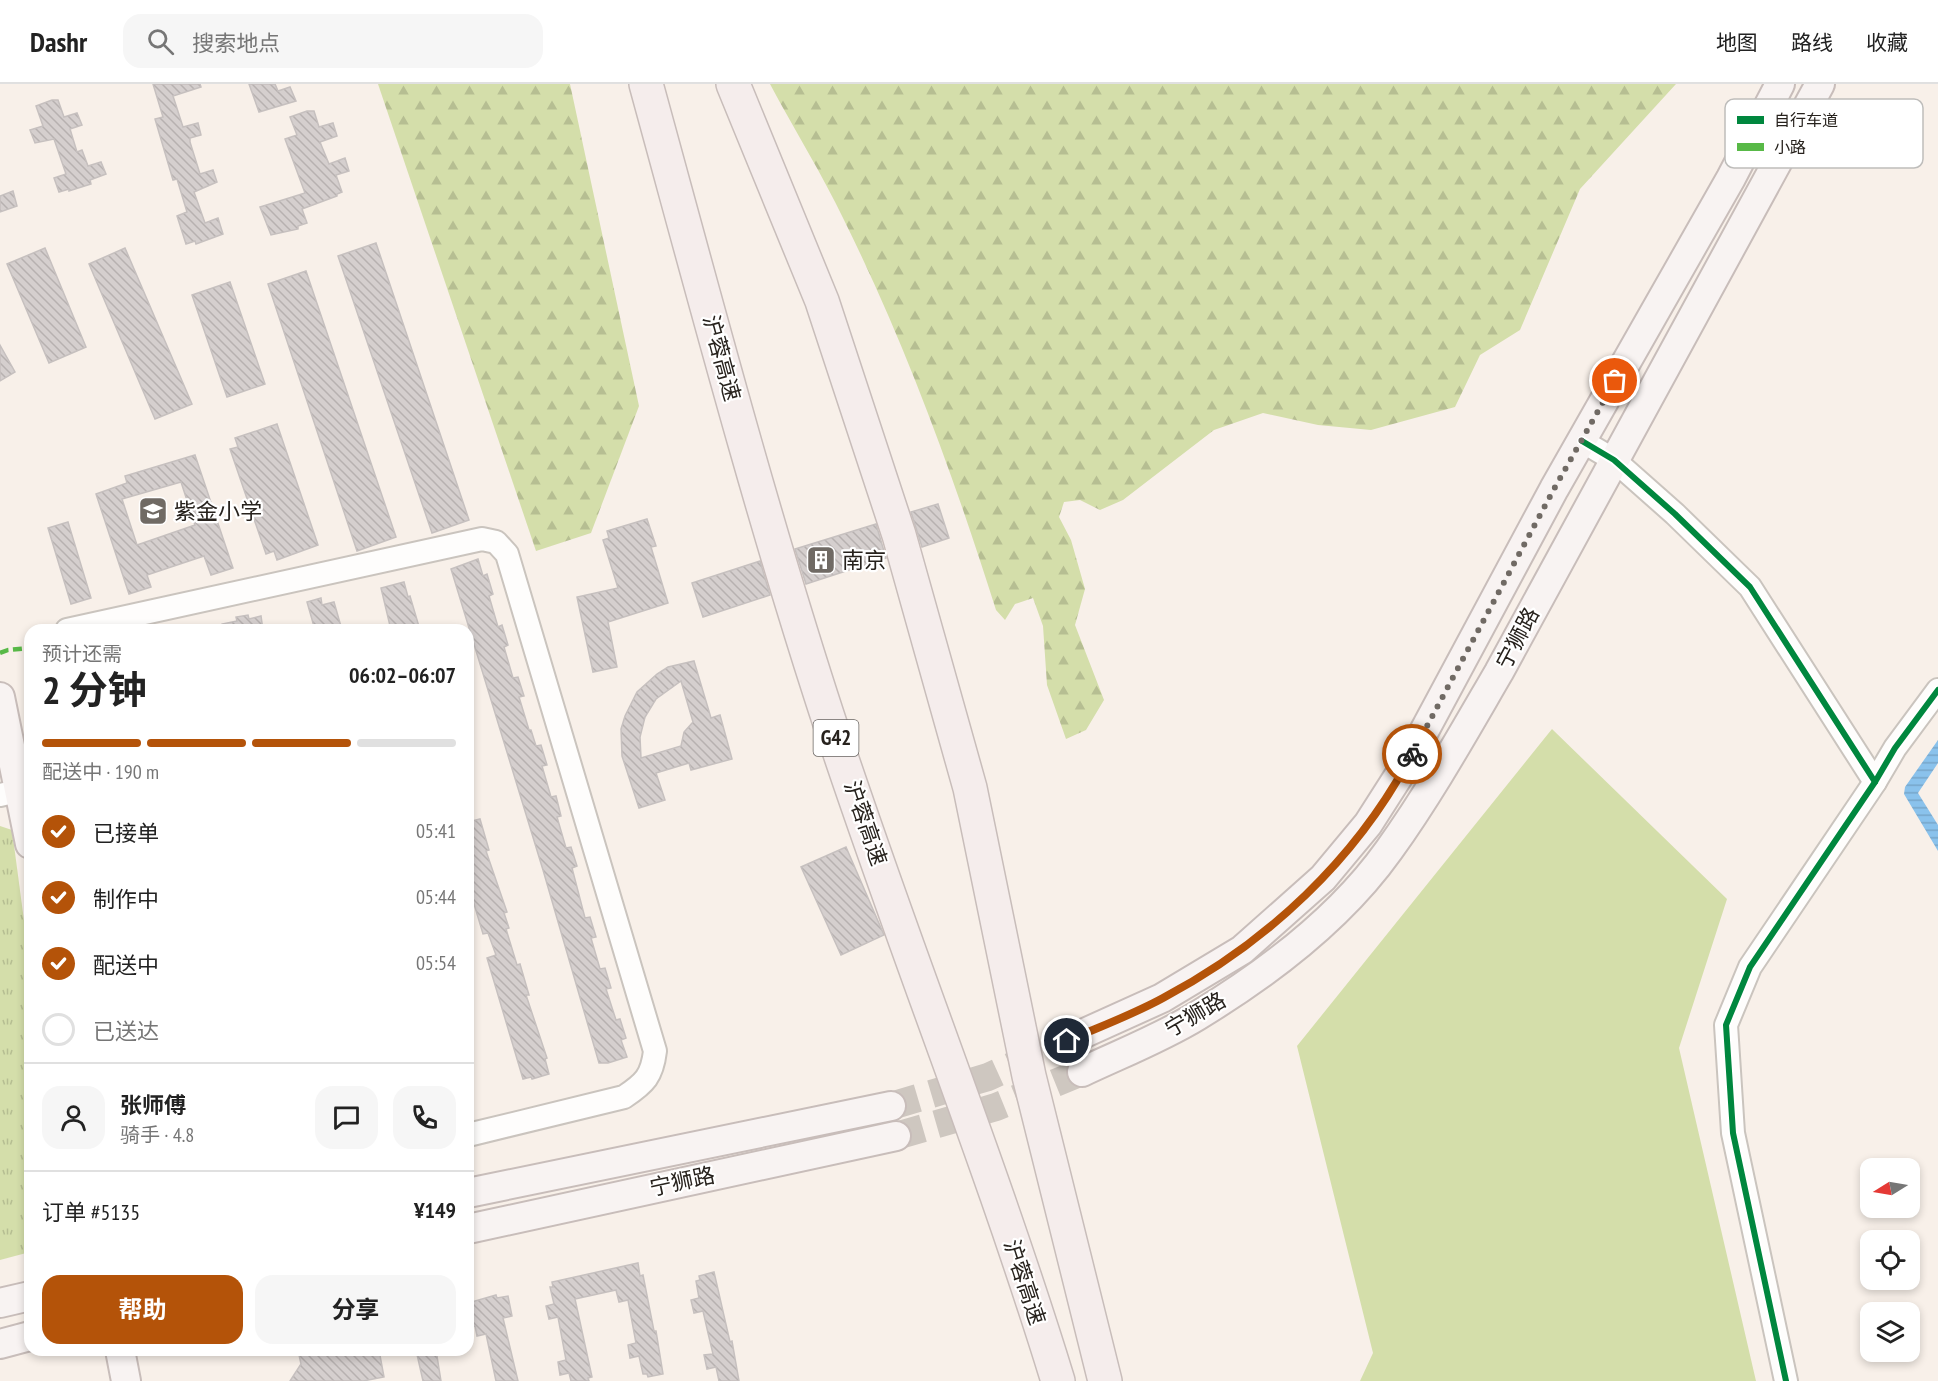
<!DOCTYPE html>
<html lang="zh">
<head>
<meta charset="utf-8">
<style>
	body { margin:0; font-family:"PT Sans Narrow","Noto Sans SC",sans-serif; background:#f6f6f6; color:#222; height:100vh; display:flex; flex-direction:column; font-size:22px; white-space:nowrap }
	* { box-sizing:border-box; margin:0 }
	p { font-size:20px; color:#767676 }
	.icon { flex:none; width:33px; height:33px; fill:none; stroke:currentColor; stroke-width:2; stroke-linecap:round; stroke-linejoin:round }
	.map { position:relative; flex:1; overflow:hidden }
	.side { position:absolute; left:24px; top:540px; width:450px; height:732px; display:flex; flex-direction:column; background:#fff; border-radius:18px; box-shadow:0 3px 9px #0003 }
	.side>* { flex:none }
	.needle { width:39px; rotate:259deg }
	.controls { position:absolute; left:1860px; top:1074px; display:grid; gap:12px }
	.controls a { display:grid; place-items:center; width:60px; height:60px; border-radius:12px; background:#fff; box-shadow:0 3px 9px #0003; font-size:30px }
	.pin { position:absolute; display:grid; place-items:center; width:51px; height:51px; color:#fff; margin:-26px; border:3px solid #fff; border-radius:50%; box-shadow:0 2px 6px #0007 }
	.courier { position:absolute; display:grid; place-items:center; width:60px; height:60px; margin:-30px; border:4px solid #b45309; border-radius:50%; background:#fff; color:#222; box-shadow:0 2px 8px #0007 }
	.overview em { font-style:normal; font-weight:700 }
	.overview div { display:flex; flex-direction:column-reverse }
	.overview { display:flex; align-items:center; justify-content:space-between; height:102px; padding:0 18px }
	h1 { font-size:39px; font-weight:700; line-height:45px }
	.bar { display:grid; grid-template-columns:repeat(4,1fr); gap:9px 6px; align-content:center; height:72px; padding:0 18px }
	.bar i { height:8px; border-radius:4px; background:#e0e0e0 }
	.bar .active { background:#b45309 }
	.bar p { grid-column:span 4 }
	.line { display:flex; align-items:center; gap:15px; padding:0 18px; border-top:2px solid #e0e0e0 }
	.line div { flex:1 }
	.round { display:grid; place-items:center; flex:none; width:63px; height:63px; border-radius:18px; background:#f6f6f6 }
	ol { padding:0 18px; list-style:none }
	li { display:flex; align-items:center; gap:18px; height:66px }
	li p { margin-inline-start:auto }
	li .icon { padding:6px; border-radius:50%; background:#b45309; color:#fff; stroke-width:4 }
	li:last-child { color:#767676 }
	li i { width:33px; height:33px; border:3px solid #e0e0e0; border-radius:50% }
	.primary-button { display:flex; gap:12px; margin-top:auto; padding:12px 18px }
	.primary-button a { flex:1; height:69px; border-radius:18px; background:#b45309; color:#fff; font-size:24px; font-weight:700; line-height:69px; text-align:center }
	.primary-button a+a { background:#f6f6f6; color:#222 }
	header { display:flex; align-items:center; gap:36px; box-sizing:border-box; height:84px; padding:0 30px; background:#fff; border-bottom:2px solid #e0e0e0 }
	header strong { font-size:28px }
	nav { display:flex; gap:33px; margin-inline-start:auto; font-size:21px }
	.search { width:420px; height:54px; background:#f6f6f6; display:flex; align-items:center; gap:15px; box-sizing:border-box; padding:0 21px; border-radius:18px; color:#767676; font-size:22px }
	.map>svg:first-child { display:block }
</style>
</head>
<body>
<header>
<strong>Dashr</strong>
<div class="search"><svg class="icon" aria-label="search" viewBox="0 0 24 24"><circle cx="10" cy="10" r="6"/><path d="M15 15l6 6"/></svg>搜索地点</div>
<nav><a>地图</a><a>路线</a><a>收藏</a></nav>
</header>
<div class="map">
<svg width="1938" height="1297" viewBox="0 0 1938 1297">
	<defs>
		<pattern id="forest-firs" width="22" height="20" patternUnits="userSpaceOnUse" patternTransform="scale(1.5)"><rect width="22" height="20" fill="#d4deaa"/><path d="M5 1l3.5 6h-7zM16 11l3.5 6h-7z" fill="#b6be92"/></pattern>
		<pattern id="park-tufts" width="24" height="20" patternUnits="userSpaceOnUse" patternTransform="scale(1.5)"><rect width="24" height="20" fill="#d4deaa"/><path d="M3 7l-1-3M5 7V3M7 7l1-3M15 17l-1-3M17 17v-4M19 17l1-3" fill="none" stroke="#b6be92"/></pattern>
		<pattern id="water-rules" width="6" height="5" patternUnits="userSpaceOnUse" patternTransform="scale(1.5)"><rect width="6" height="5" fill="#8ac2ec"/><path d="M0 2.5h6" fill="none" stroke="#77a6ca"/></pattern>
		<pattern id="building-back-hatch" width="6" height="6" patternUnits="userSpaceOnUse" patternTransform="scale(1.5)"><rect width="6" height="6" fill="#d5cfce"/><path d="M-1 5l2 2M0 0l6 6M5-1l2 2" fill="none" stroke="#b7b1b0"/></pattern>
	</defs>
	<rect width="100%" height="100%" fill="#f8f0e9"/>
	<polygon fill="#d4deaa" points="1552,645 1727,815 1679,964 1756,1297 1360,1297 1373,1269 1297,962"/>
	<g fill="url(#forest-firs)">
		<polygon points="378,0 570,0 639,322 591,449 536,467"/>
		<path d="M770 0H1676L1580 105 1520 246 1480 271 1455 323 1371 346 1318 341 1263 329 1214 346 1123 416 1100 426 1080 416 1064 418 1059 433 1071 456 1085 505 1075 541 1104 616 1086 646 1066 655 1047 601 1043 542 1033 514 1015 520 1005 536 996 526C954 393 906 261 844 136 822 90 794 45 770 0Z"/>
	</g>
	<polygon fill="url(#park-tufts)" points="0,742 12,746 30,882 30,1168 0,1176"/>
	<polygon fill="url(#water-rules)" points="1938,656 1938,679 1918,709 1938,741 1938,767 1904,710 1905,703"/>
	<g fill="url(#building-back-hatch)" stroke="#c6c0bf" stroke-width="1.5" fill-rule="evenodd">
		<polygon points="153,0 200,0 201,3 173,12 183,43 198,39 201,51 190,54 190,58 200,90 213,86 217,98 194,108 205,139 218,134 223,150 196,160 195,157 186,160 177,132 187,128 177,95 173,96 155,35 163,33"/>
		<polygon points="249,0 275,0 278,7 290,3 296,17 259,28"/>
		<polygon points="52,16 58,16 64,33 77,29 82,41 70,45 77,68 82,66 88,82 101,78 106,90 90,96 91,100 69,107 69,105 59,108 54,94 66,90 54,55 35,59 30,46 43,42 36,22"/>
		<polygon points="307,27 314,27 319,43 333,39 337,52 320,58 329,80 345,74 349,87 336,91 342,108 337,110 337,112 302,125 307,139 298,142 298,145 271,151 260,123 305,109 285,55 297,51 290,33"/>
		<polygon points="13,107 17,122 0,128 0,112"/>
		<polygon points="376,159 469,436 432,449 338,172"/>
		<polygon points="45,164 86,263 49,279 7,180"/>
		<polygon points="125,164 192,320 155,335 89,180"/>
		<polygon points="306,187 396,453 357,467 268,200"/>
		<polygon points="230,198 265,300 227,313 192,211"/>
		<polygon points="0,261 15,288 0,297"/>
		<polygon points="277,340 318,461 277,476 274,467 266,470 230,365 238,363 235,354"/>
		<path d="M195 371 233 484 211 491 204 472 147 491 151 503 129 510 96 410 127 399 125 392ZM181 398 195 441 137 461 122 415Z"/>
		<polygon points="938,420 949,454 922,463 911,428"/>
		<polygon points="647,435 656,462 651,463 668,519 608,538 617,583 593,588 577,513 618,504 603,456 609,454 607,447"/>
		<polygon points="68,438 91,514 71,520 48,444"/>
		<polygon points="876,440 886,474 806,500 795,465"/>
		<polygon points="478,475 483,492 487,490 493,510 489,512 498,543 502,541 508,561 504,563 513,594 518,593 524,612 519,613 529,646 531,646 536,662 541,661 547,681 542,682 551,713 556,712 561,732 557,733 566,764 571,763 577,782 572,784 585,834 590,833 596,853 591,854 600,885 605,884 611,904 606,905 616,936 620,935 626,954 621,956 627,973 608,979 599,979 543,786 451,485"/>
		<polygon points="760,477 770,511 703,533 692,499"/>
		<polygon points="404,498 408,513 410,512 420,546 391,546 381,504"/>
		<polygon points="321,514 322,521 334,518 342,546 315,546 307,518"/>
		<polygon points="248,531 249,535 261,532 263,546 222,546 222,540 237,537 236,533"/>
		<path d="M694 577 711 634 720 631 732 675 691 686 689 679 656 689 665 716 639 724 622 672 621 645 625 632 637 608 657 590 668 583ZM681 597 693 638 684 648 681 662 641 674 640 653 645 633 656 615Z"/>
		<polygon points="480,735 489,766 486,767 507,828 504,829 509,844 506,845 517,881 520,880 529,911 526,911 547,974 545,975 549,990 532,995 531,993 523,995 487,874 496,871 488,849 483,850 468,800 468,738"/>
		<polygon points="846,763 884,851 841,871 801,783"/>
		<polygon points="638,1179 640,1192 643,1191 654,1247 656,1247 663,1290 648,1293 647,1290 643,1290 639,1272 630,1274 628,1261 636,1259 628,1216 619,1218 616,1206 575,1215 592,1293 588,1294 589,1297 571,1297 569,1289 560,1291 558,1278 566,1276 558,1233 549,1235 546,1222 554,1220 550,1203 553,1203 552,1198"/>
		<polygon points="714,1188 730,1258 732,1257 739,1297 719,1297 716,1283 707,1285 704,1271 713,1270 708,1249 703,1227 694,1229 691,1216 699,1214 696,1197 700,1196 699,1192"/>
		<polygon points="496,1211 497,1214 508,1212 512,1232 503,1234 518,1297 496,1297 486,1250 477,1252 475,1242 468,1243 468,1219"/>
		<polygon points="298,1266 379,1266 384,1293 363,1297 290,1297 301,1280"/>
		<polygon points="416,1266 436,1266 441,1297 423,1297"/>
	</g>
	<g fill="none" stroke-linecap="round" stroke-linejoin="round">
		<g stroke="#cec7c0" stroke-width="28" stroke-dasharray="28 14" stroke-linecap="butt">
			<polyline points="891,1022 988,993 1067,957"/>
			<polyline points="896,1052 996,1023 1082,988"/>
		</g>
		<g stroke="#cac4be" stroke-width="26">
			<g id="minor">
				<polyline points="1582,357 1614,376 1675,430 1750,503 1875,698"/>
				<path d="M67 546 482 455 496 458 507 470 655 967C652 992 645 999 624 1013L468 1051"/>
				<polyline points="0,711 21,706"/>
				<polyline points="1786,1297 1733,1049 1726,941 1750,883 1875,698 1895,664 1938,606"/>
			</g>
		</g>
		<g stroke="#c8bdba" stroke-width="32">
			<g id="major">
				<polyline points="0,613 30,760"/>
				<polyline points="1067,957 1162,914 1242,866 1323,794 1368,740 1407,679 1554,405 1731,94 1780,0"/>
				<path d="M1082 988C1120 970 1161 954 1197 932 1268 889 1340 835 1389 766 1430 709 1464 648 1499 588L1820 0"/>
				<polyline points="468,1109 891,1022"/>
				<polyline points="468,1145 896,1052"/>
				<polyline points="0,1219 30,1212"/>
				<polyline points="0,1260 30,1252"/>
				<polyline points="120,1266 126,1297"/>
			</g>
		</g>
		<g stroke="#c8bdba" stroke-width="36">
			<g id="highway">
				<path d="M646 0C702 204 756 410 821 612 895 842 987 1066 1058 1297"/>
				<polyline points="733,0 822,217 899,451 970,704 1029,992 1105,1297"/>
			</g>
		</g>
		<use href="#minor" stroke="#fefdfc" stroke-width="22"/>
		<use href="#major" stroke="#f8f3f2" stroke-width="28"/>
		<use href="#highway" stroke="#f5edec" stroke-width="33"/>
		<polyline stroke="#58b947" stroke-width="4.5" stroke-dasharray="9 4.5" stroke-linecap="butt" points="0,569 8,566 30,564"/>
		<g stroke="#fff" stroke-width="10">
			<g id="cycleway">
				<polyline points="1582,357 1614,376 1675,430 1750,503 1875,698"/>
				<polyline points="1786,1297 1733,1049 1726,941 1750,883 1875,698 1895,664 1938,606"/>
			</g>
		</g>
		<use href="#cycleway" stroke="#00873e" stroke-width="6"/>
	</g>
	<g fill="none" stroke-linecap="round" stroke-linejoin="round">
		<polyline stroke="#706a64" stroke-width="6" stroke-dasharray="0 10.8" points="1412,670 1554,405 1615,297"/>
		<path stroke="#b45309" stroke-width="8" d="M1067 957C1099 943 1132 931 1163 914 1267 859 1357 775 1412 670"/>
	</g>
	<defs>
		<g id="school-square" transform="scale(1.5)"><rect x="-9" y="-9" width="18" height="18" rx="4" fill="#706a64" stroke="#fff"/><path d="M0-5L7-2L0 1L-7-2ZM-4 1L0 2.5L4 1V4Q0 6-4 4Z" fill="#fff"/></g>
		<g id="building-square" transform="scale(1.5)"><rect x="-9" y="-9" width="18" height="18" rx="4" fill="#706a64" stroke="#fff"/><path d="M-4-6H4V6H1V3H-1V6H-4ZM-2.5-4.3h1.7v1.8h-1.7ZM.8-4.3h1.7v1.8H.8ZM-2.5-1h1.7V.8h-1.7ZM.8-1h1.7V.8H.8Z" fill="#fff"/></g>
	</defs>
	<g fill-rule="evenodd">
		<use href="#school-square" x="153" y="427"/>
		<use href="#building-square" x="821" y="476"/>
	</g>
	<g text-anchor="middle" stroke-width="4.5" stroke-linejoin="round" paint-order="stroke">
		<rect fill="#fff" stroke="#686461" stroke-width="1.5" x="813.5" y="636" width="45" height="36" rx="4.5"/>
		<g font-size="21" font-weight="bold" fill="#27221d">
			<text x="836" y="661">G42</text>
		</g>
		<g font-size="22" fill="#27221d" stroke="#fff">
			<text transform="translate(722 274) rotate(75)" y="8">沪蓉高速</text>
			<text transform="translate(1517 554) rotate(-62)" y="8">宁狮路</text>
			<text transform="translate(866 739) rotate(71)" y="8">沪蓉高速</text>
			<text transform="translate(1195 930) rotate(-30)" y="8">宁狮路</text>
			<text transform="translate(682 1097) rotate(-12)" y="8">宁狮路</text>
			<text transform="translate(1025 1198) rotate(72)" y="8">沪蓉高速</text>
		</g>
		<g font-size="22" fill="#27221d" stroke="#fff" text-anchor="start">
			<text x="174" y="435">紫金小学</text>
			<text x="842" y="484">南京</text>
		</g>
	</g>
	<rect x="1725" y="15" width="198" height="69" rx="9" fill="#fff" stroke="#bebdbb" stroke-width="1.5"/>
	<rect x="1737" y="32" width="27" height="8" fill="#00873e"/>
	<rect x="1737" y="59" width="27" height="8" fill="#58b947"/>
	<g font-size="16" fill="#27221d">
		<text x="1774" y="42">自行车道</text>
		<text x="1774" y="69">小路</text>
	</g>
</svg>
<div class="controls">
<a><svg class="needle" viewBox="-14 -14 28 28"><path d="M0-13l5 13h-10z" fill="#e53935"/><path d="M0 13l5-13h-10z" fill="#767676"/></svg></a>
<a><svg class="icon" aria-label="locate" viewBox="0 0 24 24"><circle cx="12" cy="12" r="6"/><path d="M12 2v4M12 18v4M2 12h4M18 12h4"/></svg></a>
<a><svg class="icon" aria-label="layers" viewBox="0 0 24 24"><path d="M12 4l9 5-9 5-9-5zM3 14l9 5 9-5"/></svg></a>
</div>
<div class="pin" style="left:1615px;top:297px;background:#ea580c"><svg class="icon" aria-label="bag" viewBox="0 0 24 24"><path d="M5 8h14l-1 12H6zM9 8a3 3 0 0 1 6 0"/></svg></div>
<div class="pin" style="left:1067px;top:957px;background:#1f2937"><svg class="icon" aria-label="home" viewBox="0 0 24 24"><path d="M3 11l9-7 9 7M6 9v11h12V9"/></svg></div>
<div class="courier" style="left:1412px;top:670px"><svg class="icon" aria-label="bike" viewBox="0 0 24 24"><circle cx="6" cy="16" r="4"/><circle cx="18" cy="16" r="4"/><path d="M6 16l4-8h5l3 8M10 8l3 8H6M13 5h3"/></svg></div>
<section class="side">
<div class="overview"><div><h1>2 分钟</h1><p>预计还需</p></div><em>06:02–06:07</em></div>
<div class="bar"><i class="active"></i><i class="active"></i><i class="active"></i><i></i><p>配送中 · 190 m</p></div>
<ol>
<li><svg class="icon" aria-label="check" viewBox="0 0 24 24"><path d="M5 12l5 5 9-10"/></svg>已接单<p>05:41</p></li>
<li><svg class="icon" aria-label="check" viewBox="0 0 24 24"><path d="M5 12l5 5 9-10"/></svg>制作中<p>05:44</p></li>
<li><svg class="icon" aria-label="check" viewBox="0 0 24 24"><path d="M5 12l5 5 9-10"/></svg>配送中<p>05:54</p></li>
<li><i></i>已送达</li>
</ol>
<div class="line" style="height:108px"><a class="round"><svg class="icon" aria-label="person" viewBox="0 0 24 24"><circle cx="12" cy="8" r="4"/><path d="M4 21q1-7 8-7t8 7"/></svg></a><div><b>张师傅</b><p>骑手 · 4.8</p></div><a class="round"><svg class="icon" aria-label="chat" viewBox="0 0 24 24"><path d="M4 5h16v11H9l-5 4z"/></svg></a><a class="round"><svg class="icon" aria-label="phone" viewBox="0 0 24 24"><path d="M5 4h4l2 5-3 2q2 4 5 5l2-3 5 2v4C11 20 4 13 5 4z"/></svg></a></div>
<div class="line" style="height:78px"><div>订单 #5135</div><b>¥149</b></div>
<div class="primary-button"><a>帮助</a><a>分享</a></div>
</section>
</div>
</body>
</html>
